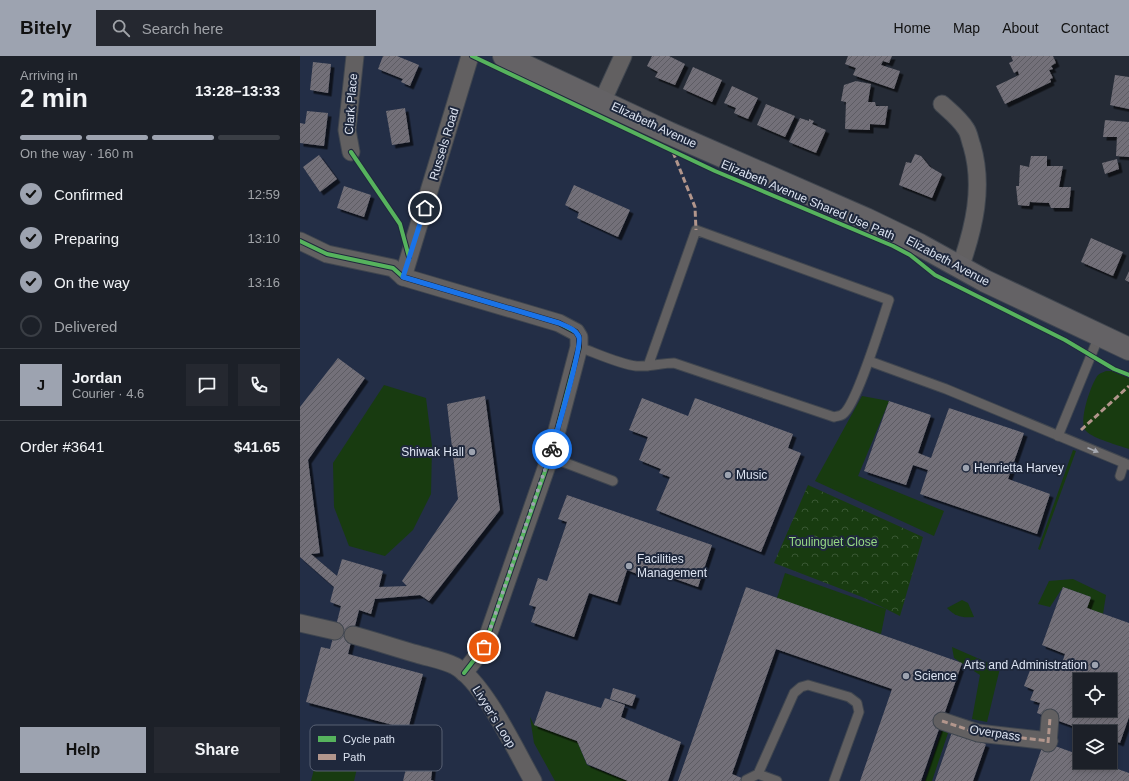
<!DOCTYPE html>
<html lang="en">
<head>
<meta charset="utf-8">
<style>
	body { margin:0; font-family:Arial,sans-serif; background:#252830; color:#f1f3f6; height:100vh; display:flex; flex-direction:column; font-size:15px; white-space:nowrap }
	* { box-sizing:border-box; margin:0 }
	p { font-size:13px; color:#a0a3a8 }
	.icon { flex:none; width:22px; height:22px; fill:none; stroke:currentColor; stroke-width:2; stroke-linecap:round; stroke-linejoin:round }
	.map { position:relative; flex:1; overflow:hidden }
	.drawer { display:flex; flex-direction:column; background:#1c2028; width:300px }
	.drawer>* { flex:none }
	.buttons { position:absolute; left:773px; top:617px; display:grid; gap:8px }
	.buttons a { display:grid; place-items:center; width:44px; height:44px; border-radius:0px; background:#1c2028; box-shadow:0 2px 6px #0003,0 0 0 1px #3a3e45; font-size:20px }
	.pin { position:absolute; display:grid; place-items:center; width:34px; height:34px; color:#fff; margin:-17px; border:2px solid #fff; border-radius:50%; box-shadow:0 1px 4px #0007 }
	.courier { position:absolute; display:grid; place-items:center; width:40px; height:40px; margin:-20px; border:3px solid #1a73e8; border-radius:50%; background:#fff; color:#222; box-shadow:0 1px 5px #0007 }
	.overview em { font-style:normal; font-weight:800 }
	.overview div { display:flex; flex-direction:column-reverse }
	.overview { display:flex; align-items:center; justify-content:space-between; height:68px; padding:0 20px }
	h1 { font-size:26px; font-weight:800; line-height:30px }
	.bar { display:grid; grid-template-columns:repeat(4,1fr); gap:6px 4px; align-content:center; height:48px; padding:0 20px }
	.bar i { height:5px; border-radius:3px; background:#3a3e45 }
	.bar .selected { background:#9da3b0 }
	.bar p { grid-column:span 4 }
	.line { display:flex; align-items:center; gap:10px; padding:0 20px; border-top:1px solid #3a3e45 }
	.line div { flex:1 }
	.round { display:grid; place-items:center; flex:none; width:42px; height:42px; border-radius:0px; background:#252830 }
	ol { padding:0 20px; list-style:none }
	li { display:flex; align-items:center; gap:12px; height:44px }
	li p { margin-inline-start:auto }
	li .icon { padding:4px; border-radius:50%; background:#9da3b0; color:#111; stroke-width:4 }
	li:last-child { color:#a0a3a8 }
	li i { width:22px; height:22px; border:2px solid #3a3e45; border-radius:50% }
	.cta { display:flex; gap:8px; margin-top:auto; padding:8px 20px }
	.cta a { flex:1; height:46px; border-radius:0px; background:#9da3b0; color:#111; font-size:16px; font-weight:800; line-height:46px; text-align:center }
	.cta a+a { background:#252830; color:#f1f3f6 }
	header { display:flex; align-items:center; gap:24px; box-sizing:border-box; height:56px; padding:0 20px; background:#9da3b0; color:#111 }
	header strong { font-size:19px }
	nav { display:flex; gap:22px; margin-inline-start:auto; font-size:14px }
	.search { width:280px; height:36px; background:#252830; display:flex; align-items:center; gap:10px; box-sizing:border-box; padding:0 14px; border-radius:0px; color:#a0a3a8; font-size:15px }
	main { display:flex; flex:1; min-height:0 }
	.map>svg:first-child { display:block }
</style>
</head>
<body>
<header>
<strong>Bitely</strong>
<div class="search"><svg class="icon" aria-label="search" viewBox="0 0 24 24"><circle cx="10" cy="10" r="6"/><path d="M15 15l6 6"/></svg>Search here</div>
<nav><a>Home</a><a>Map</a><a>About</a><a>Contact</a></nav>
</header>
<main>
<section class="drawer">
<div class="overview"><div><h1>2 min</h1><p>Arriving in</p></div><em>13:28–13:33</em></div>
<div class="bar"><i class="selected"></i><i class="selected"></i><i class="selected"></i><i></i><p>On the way · 160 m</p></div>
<ol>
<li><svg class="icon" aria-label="check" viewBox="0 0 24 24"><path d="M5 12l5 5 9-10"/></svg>Confirmed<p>12:59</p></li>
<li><svg class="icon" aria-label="check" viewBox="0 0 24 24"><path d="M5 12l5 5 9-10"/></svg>Preparing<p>13:10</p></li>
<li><svg class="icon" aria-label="check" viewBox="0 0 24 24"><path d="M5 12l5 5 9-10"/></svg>On the way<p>13:16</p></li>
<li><i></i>Delivered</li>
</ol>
<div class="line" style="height:72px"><b class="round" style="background:#9da3b0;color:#111">J</b><div><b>Jordan</b><p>Courier · 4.6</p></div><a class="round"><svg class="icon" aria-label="chat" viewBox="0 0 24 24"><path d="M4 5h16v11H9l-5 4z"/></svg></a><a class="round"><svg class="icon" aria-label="phone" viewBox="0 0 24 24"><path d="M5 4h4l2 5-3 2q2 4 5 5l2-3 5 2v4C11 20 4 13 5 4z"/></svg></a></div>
<div class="line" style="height:52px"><div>Order #3641</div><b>$41.65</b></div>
<div class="cta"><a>Help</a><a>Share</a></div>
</section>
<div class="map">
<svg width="829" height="725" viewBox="0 0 829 725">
	<defs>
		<pattern id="park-crowns" width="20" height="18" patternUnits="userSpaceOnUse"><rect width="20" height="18" fill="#183b10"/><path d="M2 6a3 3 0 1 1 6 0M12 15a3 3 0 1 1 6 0" fill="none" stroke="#395733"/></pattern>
		<pattern id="building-hatch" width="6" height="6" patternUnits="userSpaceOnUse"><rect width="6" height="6" fill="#737079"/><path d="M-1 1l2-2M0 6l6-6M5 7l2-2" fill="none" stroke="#5d5c63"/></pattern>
		<filter id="shadow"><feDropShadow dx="3.5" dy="3.5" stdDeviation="0" flood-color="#0009"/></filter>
	</defs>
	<rect width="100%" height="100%" fill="#252b36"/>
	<path fill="#232e46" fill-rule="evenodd" d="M0 0H204L829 293V725H0ZM780 624H810V654H780ZM780 676H810V706H780Z"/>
	<g fill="#183b10">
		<path d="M806 315H812L829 322V393C818 389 794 383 786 375 778 366 790 332 796 322 798 318 801 317 806 315Z"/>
		<polygon points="84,329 126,342 132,390 131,438 113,474 85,500 49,490 34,451 33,407"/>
		<polygon points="562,340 589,345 558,420 644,455 634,480 515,425"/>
		<polygon points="773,394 776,395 740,494 738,493"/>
		<polygon points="485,517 586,553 581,578 477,542"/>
		<polygon points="773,523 806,539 803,558 787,552 791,541 763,531 750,551 738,548 749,525"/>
		<path d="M662 544 668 547 674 561C662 562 656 561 647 552Z"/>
		<polygon points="652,591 700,612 687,666 672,663 680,619 654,602"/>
		<polygon points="230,661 234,669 277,685 287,709 328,725 255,725 234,687"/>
		<polygon points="642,674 648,677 632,725 625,725"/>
		<polygon points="18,698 58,708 54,725 11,725"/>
	</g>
	<polygon fill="url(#park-crowns)" points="508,429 623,481 600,560 562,541 474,507"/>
	<g fill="url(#building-hatch)" fill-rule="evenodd" filter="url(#shadow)">
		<polygon points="83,0 97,0 119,9 110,30 101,26 103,23 78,13"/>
		<polygon points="352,0 369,0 385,8 375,29 355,21 358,16 347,10"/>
		<polygon points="548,0 592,0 589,7 583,5 581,9 600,15 594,33 553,19 556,12 545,8"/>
		<polygon points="711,0 753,0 756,7 751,10 753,13 749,14 753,22 750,23 751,26 705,48 696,30 719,19 718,15 714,17 709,7 713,5"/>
		<polygon points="13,6 31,8 28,37 10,34"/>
		<polygon points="393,11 422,24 412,46 383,33"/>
		<polygon points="815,19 829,21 829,53 810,49"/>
		<polygon points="556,25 571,28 568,46 575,46 576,50 588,50 585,69 570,68 570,74 545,73 546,46 541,45 544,29"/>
		<polygon points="432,30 458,42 448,63 434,57 436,52 424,47"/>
		<polygon points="466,48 495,60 485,81 457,69"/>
		<polygon points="105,52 110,86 92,89 86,55"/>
		<polygon points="7,55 28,57 24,90 0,87 0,67 5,68"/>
		<polygon points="500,62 509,65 509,63 514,65 512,68 526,74 516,97 489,86"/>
		<polygon points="805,64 829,66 829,101 816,100 817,81 803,81"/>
		<polygon points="615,98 621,100 630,111 642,118 632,142 599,129 606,106 611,107"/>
		<polygon points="19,99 37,123 20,136 3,111"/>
		<polygon points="731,100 747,100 747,110 763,110 759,131 771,131 769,152 751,152 749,147 730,146 729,150 718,149 716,130 719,130 720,109 729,111"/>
		<polygon points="817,103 819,113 805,118 802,107"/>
		<polygon points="274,129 330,154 318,181 277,162 279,156 265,149"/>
		<polygon points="44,130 71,139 64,161 37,152"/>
		<polygon points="791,182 823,196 813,220 781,206"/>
		<polygon points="829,215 829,226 825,224"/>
		<polygon points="38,302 65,322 8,404 20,497 11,498 37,520 42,503 83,515 79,531 107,530 102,525 158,443 147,348 185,340 200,454 129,545 120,539 75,543 71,558 59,554 48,598 123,618 108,673 6,646 21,591 30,593 41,550 30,546 34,531 0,501 0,351"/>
		<polygon points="342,342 388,360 395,342 493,378 488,392 501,397 461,496 356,454 370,421 359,417 361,413 339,404 348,381 329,374"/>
		<polygon points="589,345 631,359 618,397 631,402 649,352 724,377 708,423 750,438 737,478 620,438 628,414 613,409 606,429 564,415"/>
		<polygon points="267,439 412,489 398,531 342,511 340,519 327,514 317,546 289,537 274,581 231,566 236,551 229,549 238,522 247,525 267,466 258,463"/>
		<polygon points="446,531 662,607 621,725 560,725 592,633 476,593 432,718 449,725 378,725"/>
		<path d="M763 531 791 541 787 552 829 567V661L820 687 810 683V676H789L737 657 740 647 730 644 734 634 724 630 734 604 760 613 765 598 742 589ZM780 624H810V654H780Z"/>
		<polygon points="313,632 336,639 332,650 310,643"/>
		<polygon points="246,635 301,652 305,642 325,649 321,661 381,686 368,725 328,725 287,708 277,685 234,669"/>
		<polygon points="652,676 686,688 673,725 635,725"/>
		<polygon points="744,686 780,699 780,706 798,706 829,717 829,725 730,725"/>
		<polygon points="109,700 133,706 131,724 134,725 103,725"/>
	</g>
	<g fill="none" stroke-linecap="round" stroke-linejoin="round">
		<g stroke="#40464f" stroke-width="11">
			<g id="lane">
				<path d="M279 291C296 297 319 308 336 310 349 311 362 307 374 307L534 361C537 360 541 360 543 358 557 348 582 264 589 244L396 174 348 310"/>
				<polyline points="569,305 646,333 829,409"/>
				<polyline points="758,380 799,280"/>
				<polyline points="250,401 313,425"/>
				<polyline points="820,420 824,407"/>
				<polyline points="458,718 477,725"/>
				<polyline points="446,724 458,718 494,637 501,631 508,629 549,641 557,647 559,656 534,725"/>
			</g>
		</g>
		<g stroke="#40464f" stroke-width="19">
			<g id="street">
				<polyline points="302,46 323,0"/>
				<path d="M642 48C651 56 660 63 666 73 669 77 670 85 672 90 684 131 674 172 660 212"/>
				<polyline points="51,96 47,74 55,0"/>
				<polyline points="0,185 27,198 93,212 103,221 259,267 276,276 279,281 279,291 250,401 184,591 164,617"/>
				<polyline points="103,221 170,0"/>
				<polyline points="0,567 35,575"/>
				<path d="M53 579C75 585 96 592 117 598 130 602 143 604 155 610 184 626 216 695 233 725"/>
				<polyline points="642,665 678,677 749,685"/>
				<polyline points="748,687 750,662"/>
			</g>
		</g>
		<g stroke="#40464f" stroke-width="24">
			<polyline id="secondary" points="204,0 369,77 566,163 620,189 685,225 829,293"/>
		</g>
		<use href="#lane" stroke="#626061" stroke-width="9"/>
		<use href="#street" stroke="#626061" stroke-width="17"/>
		<use href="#secondary" stroke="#646265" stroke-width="22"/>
		<g stroke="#b2968c" stroke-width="3" stroke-dasharray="6 3" stroke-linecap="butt">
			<polyline points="373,96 395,151 396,174"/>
			<polyline points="781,374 829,330"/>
			<polyline points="642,665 678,677 749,685"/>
			<polyline points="748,687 750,662"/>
		</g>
		<g stroke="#1f283c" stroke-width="6">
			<g id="cycleway">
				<polyline points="172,0 415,115 593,190 610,199 635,219 765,284 814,313 829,319"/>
				<polyline points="51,96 100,168 109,201"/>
				<polyline points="0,185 27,198 93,212 103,221 259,267 276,276 279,281 279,291 250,401 184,591 164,617"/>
			</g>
		</g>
		<use href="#cycleway" stroke="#56b35d" stroke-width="4"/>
	</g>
	<defs><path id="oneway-solid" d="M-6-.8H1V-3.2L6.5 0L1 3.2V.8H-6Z"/></defs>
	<use fill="#a6a9b1" href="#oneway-solid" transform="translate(793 394) rotate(23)"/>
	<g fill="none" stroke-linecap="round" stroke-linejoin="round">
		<polyline stroke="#9da3b0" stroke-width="4" stroke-dasharray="0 7.2" points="184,591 252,393"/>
		<path stroke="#1a73e8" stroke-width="5" d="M125 152 103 221 259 267C266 270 276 273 279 281 282 292 257 375 252 393"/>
	</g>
	<g fill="#9da3b0" stroke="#1f283c" stroke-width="1.5">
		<circle cx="172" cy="396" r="4"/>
		<circle cx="666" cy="412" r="4"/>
		<circle cx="428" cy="419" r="4"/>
		<circle cx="329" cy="510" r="4"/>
		<circle cx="795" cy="609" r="4"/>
		<circle cx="606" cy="620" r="4"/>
	</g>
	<g text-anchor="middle" stroke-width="4" stroke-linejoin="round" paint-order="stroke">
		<g font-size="12" fill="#dde4f2" stroke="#1f283c">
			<text transform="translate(51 48) rotate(-86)" y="4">Clark Place</text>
			<text transform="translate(354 69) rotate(25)" y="4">Elizabeth Avenue</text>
			<text transform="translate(144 88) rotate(-73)" y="4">Russels Road</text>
			<text transform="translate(508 144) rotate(23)" y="4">Elizabeth Avenue Shared Use Path</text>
			<text transform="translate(648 205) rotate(28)" y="4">Elizabeth Avenue</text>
			<text transform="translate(194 661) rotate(58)" y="4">Livyer's Loop</text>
			<text transform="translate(695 677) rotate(9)" y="4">Overpass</text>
		</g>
		<g font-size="12" fill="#dde4f2" stroke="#1f283c" text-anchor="start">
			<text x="164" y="400" text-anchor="end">Shiwak Hall</text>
			<text x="674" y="416">Henrietta Harvey</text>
			<text x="436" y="423">Music</text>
			<text x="337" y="507">Facilities<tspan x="337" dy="14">Management</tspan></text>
			<text x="787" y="613" text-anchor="end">Arts and Administration</text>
			<text x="614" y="624">Science</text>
		</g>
		<g font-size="12" fill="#94d783" stroke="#1f283c">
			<text x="533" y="490">Toulinguet Close</text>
		</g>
	</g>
	<rect x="10" y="669" width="132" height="46" rx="6" fill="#1f283c" stroke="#586073" stroke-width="1"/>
	<rect x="18" y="680" width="18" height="6" fill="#56b35d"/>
	<rect x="18" y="698" width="18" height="6" fill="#b2968c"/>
	<g font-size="11" fill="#dde4f2">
		<text x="43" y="687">Cycle path</text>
		<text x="43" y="705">Path</text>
	</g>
</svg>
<div class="buttons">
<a><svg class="icon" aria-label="locate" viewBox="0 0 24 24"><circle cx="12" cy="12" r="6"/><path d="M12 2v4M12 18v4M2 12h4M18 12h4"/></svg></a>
<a><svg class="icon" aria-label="layers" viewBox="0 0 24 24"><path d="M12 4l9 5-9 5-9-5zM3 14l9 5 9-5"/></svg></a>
</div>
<div class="pin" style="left:184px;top:591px;background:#ea580c"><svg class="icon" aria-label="bag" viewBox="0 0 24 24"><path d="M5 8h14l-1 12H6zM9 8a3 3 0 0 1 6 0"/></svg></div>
<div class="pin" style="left:125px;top:152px;background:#1f2937"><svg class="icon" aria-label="home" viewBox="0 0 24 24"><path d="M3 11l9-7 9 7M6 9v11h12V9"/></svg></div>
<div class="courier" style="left:252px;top:393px"><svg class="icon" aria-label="bike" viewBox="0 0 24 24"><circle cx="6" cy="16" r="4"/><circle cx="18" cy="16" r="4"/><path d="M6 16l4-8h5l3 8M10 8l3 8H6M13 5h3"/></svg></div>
</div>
</main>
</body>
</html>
